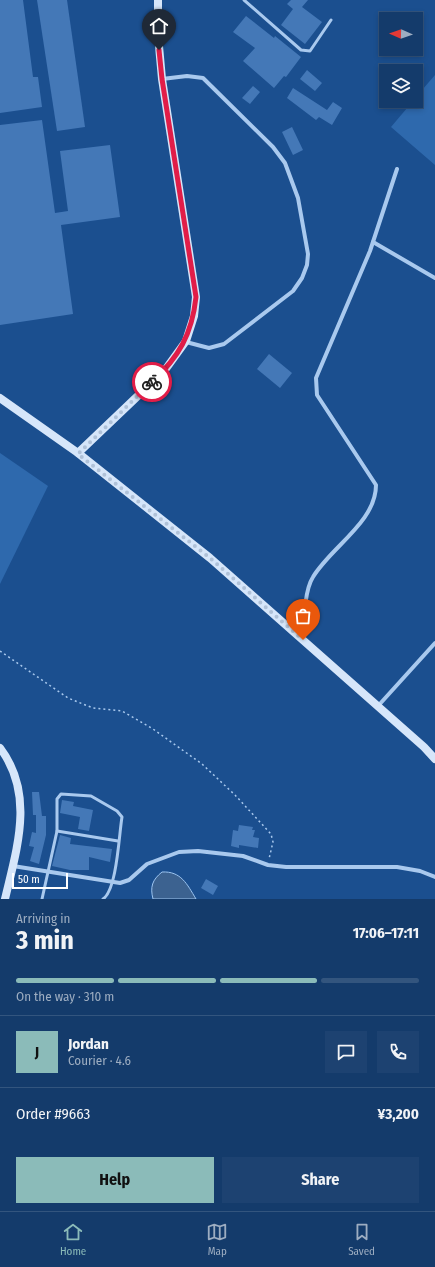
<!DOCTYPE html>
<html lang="en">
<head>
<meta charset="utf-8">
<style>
	body { margin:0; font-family:"Fira Sans Condensed",sans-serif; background:#1d4271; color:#f1f3f6; height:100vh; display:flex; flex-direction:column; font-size:15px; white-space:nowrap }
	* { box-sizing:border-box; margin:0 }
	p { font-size:13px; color:#9dadc1 }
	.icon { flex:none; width:22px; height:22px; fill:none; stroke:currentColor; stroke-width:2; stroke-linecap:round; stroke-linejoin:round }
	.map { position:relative; height:899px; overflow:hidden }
	.side { display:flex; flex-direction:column; background:#143b6b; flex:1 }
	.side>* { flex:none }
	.needle { width:26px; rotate:272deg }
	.buttons { position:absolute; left:379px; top:12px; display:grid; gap:8px }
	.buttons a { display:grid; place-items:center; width:44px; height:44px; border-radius:0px; background:#143b6b; box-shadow:0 2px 6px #0003,0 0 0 1px #33557e; font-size:20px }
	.scale { position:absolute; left:12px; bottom:10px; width:56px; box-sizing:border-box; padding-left:4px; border:2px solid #fff; border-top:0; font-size:11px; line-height:14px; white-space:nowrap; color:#fff; -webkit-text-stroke:3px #1b4f8f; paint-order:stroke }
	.pin { position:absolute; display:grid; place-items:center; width:34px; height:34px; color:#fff; margin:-41px -17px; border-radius:50% 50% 50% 0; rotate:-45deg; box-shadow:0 0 4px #0007 }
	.pin .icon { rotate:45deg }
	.courier { position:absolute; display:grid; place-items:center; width:40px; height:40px; margin:-20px; border:3px solid #e11d48; border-radius:50%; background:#fff; color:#222; box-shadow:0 1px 5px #0007 }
	.overview em { font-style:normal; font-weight:700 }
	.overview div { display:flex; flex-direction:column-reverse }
	.overview { display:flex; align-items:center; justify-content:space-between; height:68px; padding:0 16px }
	h1 { font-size:26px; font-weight:700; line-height:30px }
	.bar { display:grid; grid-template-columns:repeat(4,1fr); gap:6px 4px; align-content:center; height:48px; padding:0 16px }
	.bar i { height:5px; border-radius:3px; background:#33557e }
	.bar .on { background:#8bbbb9 }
	.bar p { grid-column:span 4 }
	.line { display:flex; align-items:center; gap:10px; padding:0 16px; border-top:1px solid #33557e }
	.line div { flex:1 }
	.round { display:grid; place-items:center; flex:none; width:42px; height:42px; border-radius:0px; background:#1d4271 }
	.primary-button { display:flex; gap:8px; margin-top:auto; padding:8px 16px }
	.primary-button a { flex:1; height:46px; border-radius:0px; background:#8bbbb9; color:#111; font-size:16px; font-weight:700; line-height:46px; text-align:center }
	.primary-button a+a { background:#1d4271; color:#f1f3f6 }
	.tabs { display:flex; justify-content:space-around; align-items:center; height:56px; border-top:1px solid #33557e; background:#143b6b; font-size:11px; color:#9dadc1 }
	.tabs a { display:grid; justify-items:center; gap:2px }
	.tabs .on { color:#8bbbb9 }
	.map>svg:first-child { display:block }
</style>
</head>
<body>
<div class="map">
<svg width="435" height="899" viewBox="0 0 435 899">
	<rect width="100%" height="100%" fill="#1b4f8f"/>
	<g fill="#2e69ad">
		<polygon points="435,75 435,165 391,127 413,101 416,101 416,97"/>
		<polygon points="0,453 48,486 0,584"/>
	</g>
	<path fill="#3c6290" stroke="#9cc4f0" d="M162 872C181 871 187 884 196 899H153C150 887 152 880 162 872Z"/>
	<g fill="#4478b7">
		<polygon points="0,0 23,0 33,77 38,77 42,107 0,113"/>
		<polygon points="37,0 67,0 85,127 57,131"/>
		<polygon points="291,0 308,0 302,7 322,22 305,44 281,25 293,9 287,4"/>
		<polygon points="246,16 274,38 275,36 301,57 286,77 284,76 274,88 243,61 255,48 233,32"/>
		<polygon points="307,70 322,83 315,91 300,79"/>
		<polygon points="253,86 260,92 250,104 242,98"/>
		<polygon points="293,88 327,110 333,102 342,108 332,125 319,117 316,120 287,98"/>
		<polygon points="42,120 55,213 68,211 60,151 110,145 120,217 61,225 73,314 0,325 0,125"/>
		<polygon points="292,127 303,150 293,155 282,132"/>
		<polygon points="269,354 292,373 280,388 257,369"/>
		<polygon points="32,792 39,792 42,816 46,816 46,835 39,864 30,861 34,847 29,846 32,832 36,833 36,815 33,815"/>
		<polygon points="62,800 74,802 73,806 93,810 89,831 78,829 80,817 60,813"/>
		<polygon points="239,825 253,827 252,830 255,830 253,837 259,838 258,848 239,845 239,848 231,846 233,830 238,831"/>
		<polygon points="60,835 71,838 70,844 112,849 110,862 89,857 89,870 70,870 52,866"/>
		<polygon points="206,879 218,886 213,895 201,888"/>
	</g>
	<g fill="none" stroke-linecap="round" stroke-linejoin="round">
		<polyline stroke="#a9c9ee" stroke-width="1.5" stroke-dasharray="2 3" stroke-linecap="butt" points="0,651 68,698 93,708 122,711 153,729 202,764 235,795 271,834 273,842 269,859"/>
		<g stroke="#a9c9ee" stroke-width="3">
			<polyline points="244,0 301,50 310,51 331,20"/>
			<polyline points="57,831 118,841"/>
			<path d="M42 899 57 831V799L61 794 91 796 117 811 122 817C119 834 117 890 103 899"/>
		</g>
		<g stroke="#a9c9ee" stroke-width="4">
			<polyline points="162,79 187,76 203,78 273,147 285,163 298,198 308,254 307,265 302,278 293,291 224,344 209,348 186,342"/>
			<polyline points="373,242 435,278"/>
			<path d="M303 640C304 623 304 591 313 577 331 547 376 522 376 485L317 395 316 378 370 251 397 169"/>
			<polyline points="378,706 435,643"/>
			<polyline points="13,866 120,883 129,880 147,864 179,852 198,851 243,856 268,865 286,867 397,867 420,871 435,877"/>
		</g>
		<g stroke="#d6e6fa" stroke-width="8">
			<polyline points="0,398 78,453 210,558 424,747 435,759"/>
			<polyline points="78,453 165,370 186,341 194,316 196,297 162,79 158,35 158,0"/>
			<path d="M0 748C35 794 17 848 5 899"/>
		</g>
	</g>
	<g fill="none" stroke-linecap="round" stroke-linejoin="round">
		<polyline stroke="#afc1d8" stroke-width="4" stroke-dasharray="0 7.2" points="152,382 78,454 210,558 303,640"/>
		<path stroke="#e11d48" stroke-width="5" d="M152 382C179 357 192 334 196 297L162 79 159 50"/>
	</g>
</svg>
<div class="buttons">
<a><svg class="needle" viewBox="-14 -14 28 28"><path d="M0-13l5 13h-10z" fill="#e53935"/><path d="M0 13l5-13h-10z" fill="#9dadc1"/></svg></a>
<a><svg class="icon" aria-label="layers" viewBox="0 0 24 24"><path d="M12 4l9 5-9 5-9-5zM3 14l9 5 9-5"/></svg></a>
</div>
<div class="scale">50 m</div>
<div class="pin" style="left:303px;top:640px;background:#ea580c"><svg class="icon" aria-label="bag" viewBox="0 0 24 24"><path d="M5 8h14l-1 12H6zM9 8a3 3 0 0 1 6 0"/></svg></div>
<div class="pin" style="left:159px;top:50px;background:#1f2937"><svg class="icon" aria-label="home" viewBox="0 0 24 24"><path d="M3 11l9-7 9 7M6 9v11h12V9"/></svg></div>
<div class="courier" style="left:152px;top:382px"><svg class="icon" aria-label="bike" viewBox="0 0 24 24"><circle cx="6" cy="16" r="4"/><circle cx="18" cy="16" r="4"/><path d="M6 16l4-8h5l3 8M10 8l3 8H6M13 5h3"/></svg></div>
</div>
<section class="side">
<div class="overview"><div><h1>3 min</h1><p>Arriving in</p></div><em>17:06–17:11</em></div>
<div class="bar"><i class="on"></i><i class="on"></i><i class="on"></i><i></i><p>On the way · 310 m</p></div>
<div class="line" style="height:72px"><b class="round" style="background:#8bbbb9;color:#111">J</b><div><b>Jordan</b><p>Courier · 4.6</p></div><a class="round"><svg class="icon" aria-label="chat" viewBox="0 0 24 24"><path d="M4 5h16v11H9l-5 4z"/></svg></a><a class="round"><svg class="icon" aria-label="phone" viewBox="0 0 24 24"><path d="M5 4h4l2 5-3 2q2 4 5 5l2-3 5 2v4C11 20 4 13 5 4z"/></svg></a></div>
<div class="line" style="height:52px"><div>Order #9663</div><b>¥3,200</b></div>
<div class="primary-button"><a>Help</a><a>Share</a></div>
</section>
<nav class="tabs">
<a class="on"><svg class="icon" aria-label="home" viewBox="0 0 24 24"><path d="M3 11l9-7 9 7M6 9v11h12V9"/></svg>Home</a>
<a><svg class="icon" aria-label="map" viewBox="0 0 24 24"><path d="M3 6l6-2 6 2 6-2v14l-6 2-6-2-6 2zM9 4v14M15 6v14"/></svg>Map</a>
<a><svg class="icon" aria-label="saved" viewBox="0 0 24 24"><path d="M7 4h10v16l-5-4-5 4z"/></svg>Saved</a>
</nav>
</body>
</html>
